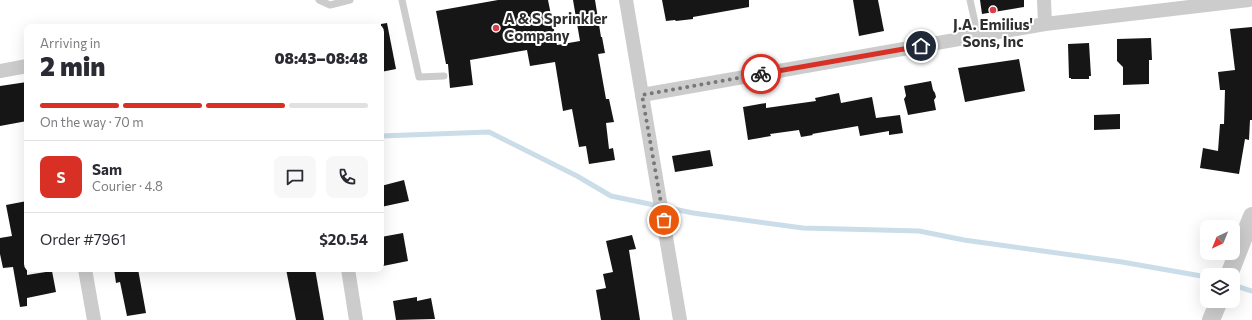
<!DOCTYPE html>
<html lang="en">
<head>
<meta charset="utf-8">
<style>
	body { margin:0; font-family:Commissioner,sans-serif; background:#f7f7f7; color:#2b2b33; height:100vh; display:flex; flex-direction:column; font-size:15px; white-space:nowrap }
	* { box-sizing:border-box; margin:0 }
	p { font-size:13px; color:#7c7c81 }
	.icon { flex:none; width:22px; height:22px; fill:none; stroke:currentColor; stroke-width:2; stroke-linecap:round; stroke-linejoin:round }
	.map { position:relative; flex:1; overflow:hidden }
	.panel { position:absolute; left:24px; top:24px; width:360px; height:248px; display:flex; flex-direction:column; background:#fff; border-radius:8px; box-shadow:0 4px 16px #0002 }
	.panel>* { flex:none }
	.needle { width:26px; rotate:223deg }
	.controls { position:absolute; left:1200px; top:220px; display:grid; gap:8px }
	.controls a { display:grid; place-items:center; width:40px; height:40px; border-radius:8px; background:#fff; box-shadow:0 4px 16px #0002; font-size:20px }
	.pin { position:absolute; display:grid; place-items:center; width:34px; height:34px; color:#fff; margin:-17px; border:2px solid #fff; border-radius:50%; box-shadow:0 1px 4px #0007 }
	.courier { position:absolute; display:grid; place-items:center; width:40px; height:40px; margin:-20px; border:3px solid #d93025; border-radius:50%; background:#fff; color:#222; box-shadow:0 1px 5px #0007 }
	.headline em { font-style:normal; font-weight:800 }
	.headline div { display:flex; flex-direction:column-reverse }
	.headline { display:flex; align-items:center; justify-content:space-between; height:68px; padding:0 16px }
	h1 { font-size:26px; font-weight:800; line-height:30px }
	.bar { display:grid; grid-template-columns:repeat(4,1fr); gap:6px 4px; align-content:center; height:48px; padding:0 16px }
	.bar i { height:5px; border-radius:3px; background:#e1e1e2 }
	.bar .current { background:#d93025 }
	.bar p { grid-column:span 4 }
	.line { display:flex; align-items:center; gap:10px; padding:0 16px; border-top:1px solid #e1e1e2 }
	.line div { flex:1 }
	.round { display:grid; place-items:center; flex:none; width:42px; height:42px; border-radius:8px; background:#f7f7f7 }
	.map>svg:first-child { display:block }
</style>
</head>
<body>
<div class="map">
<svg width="1252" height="320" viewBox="0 0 1252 320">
	<rect width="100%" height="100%" fill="#fff"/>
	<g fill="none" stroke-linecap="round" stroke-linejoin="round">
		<g stroke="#cbdde9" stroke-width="5">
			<polyline points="381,136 489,132 577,176 611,196 693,213 803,228 919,231 964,240 1122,262 1207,277"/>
			<polyline points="1233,285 1252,291"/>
		</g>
	</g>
	<g fill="#161616">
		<polygon points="498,0 548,0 557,45 580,41 573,0 595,0 601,37 602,37 605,53 598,54 606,99 609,99 614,122 606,123 609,149 613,148 615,160 589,164 586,146 579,147 572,109 563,111 555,62 530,66 527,50 470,60 473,85 450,88 448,64 446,64 436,11"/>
		<polygon points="662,0 749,0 749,7 693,17 693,19 676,21 675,20 666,21"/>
		<polygon points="853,0 878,0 884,31 859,36"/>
		<polygon points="980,0 1024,0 1024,7 982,14"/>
		<polygon points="387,23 396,69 381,72 381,24"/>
		<polygon points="1252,27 1252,120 1250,120 1249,140 1245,139 1239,174 1200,168 1203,148 1218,151 1220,124 1224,124 1225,90 1220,90 1218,72 1235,70 1230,29"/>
		<polygon points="1151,38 1152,60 1149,60 1149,84 1123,85 1123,67 1117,61 1117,39"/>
		<polygon points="1089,43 1091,76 1089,76 1089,79 1071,79 1071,78 1069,78 1068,44"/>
		<polygon points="1019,59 1025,91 965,102 958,68"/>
		<polygon points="931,81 933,90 935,93 936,97 934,100 936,110 908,115 904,99 906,96 904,86"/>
		<polygon points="27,82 27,121 0,126 0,86"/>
		<polygon points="839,93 841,103 872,97 876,118 900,115 903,133 889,135 889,131 860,136 858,126 812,134 813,135 801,137 799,130 770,134 771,136 748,140 743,107 766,103 766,108 816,101 815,98"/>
		<polygon points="1120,114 1120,129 1094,130 1094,115"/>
		<polygon points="710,150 713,166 675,172 672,156"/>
		<polygon points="404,180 409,201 381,207 381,186"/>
		<polygon points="27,201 27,275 52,271 56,292 27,298 27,306 20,307 13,267 3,268 0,254 0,238 12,236 6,205"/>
		<polygon points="403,233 408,261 383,266 381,256 381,237"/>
		<polygon points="632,235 636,249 629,250 640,320 601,320 596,290 606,288 603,274 613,272 606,241"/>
		<polygon points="114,269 138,269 146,313 127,316 120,282 116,283"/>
		<polygon points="286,269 315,269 324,320 296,320"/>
		<polygon points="417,297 417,301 431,298 435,319 396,320 393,301"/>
	</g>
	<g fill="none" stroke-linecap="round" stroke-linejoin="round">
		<g stroke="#ccc" stroke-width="7">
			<polyline points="319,0 330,5 350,0"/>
			<polyline points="402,0 419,77 444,76"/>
			<polyline points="970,0 978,36"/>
		</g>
		<g stroke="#ccc" stroke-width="14">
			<polyline points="626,0 680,320"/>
			<polyline points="1044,0 1045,24"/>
			<polyline points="0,71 27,66"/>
			<polyline points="642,95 1045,24 1249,0"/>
			<polyline points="85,269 94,320"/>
			<polyline points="348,269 356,320"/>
		</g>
		<g stroke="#ccc" stroke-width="18">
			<polyline points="1229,275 1252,216"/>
			<polyline points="1211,320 1219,301"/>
		</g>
	</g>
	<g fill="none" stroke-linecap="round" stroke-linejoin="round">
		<polyline stroke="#787878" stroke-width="4" stroke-dasharray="0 7.2" points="664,220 642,95 761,74"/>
		<polyline stroke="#d93025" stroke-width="5" points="761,74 921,46"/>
	</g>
	<g fill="#d83e49" stroke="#fff" stroke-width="1.5">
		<circle cx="993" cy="10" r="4"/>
		<circle cx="496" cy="28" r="4"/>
	</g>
	<g text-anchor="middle" stroke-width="4" stroke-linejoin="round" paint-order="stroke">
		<g font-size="15" font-weight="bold" fill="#2f2f2f" stroke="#fff" text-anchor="start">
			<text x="504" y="24">A &amp; S Sprinkler<tspan x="504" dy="17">Company</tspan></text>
			<text x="993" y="30" text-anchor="middle">J.A. Emilius'<tspan x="993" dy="17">Sons, Inc</tspan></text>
		</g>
	</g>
</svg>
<div class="controls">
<a><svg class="needle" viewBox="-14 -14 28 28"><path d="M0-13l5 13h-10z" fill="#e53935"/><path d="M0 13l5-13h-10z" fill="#7c7c81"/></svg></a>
<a><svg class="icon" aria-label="layers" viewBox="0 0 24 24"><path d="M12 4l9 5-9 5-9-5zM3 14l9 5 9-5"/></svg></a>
</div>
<div class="pin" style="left:664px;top:220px;background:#ea580c"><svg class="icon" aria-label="bag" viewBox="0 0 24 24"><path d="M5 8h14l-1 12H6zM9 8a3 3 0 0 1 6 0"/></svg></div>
<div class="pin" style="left:921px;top:46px;background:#1f2937"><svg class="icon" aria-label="home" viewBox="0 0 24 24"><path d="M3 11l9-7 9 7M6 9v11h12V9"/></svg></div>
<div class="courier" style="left:761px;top:74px"><svg class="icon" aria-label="bike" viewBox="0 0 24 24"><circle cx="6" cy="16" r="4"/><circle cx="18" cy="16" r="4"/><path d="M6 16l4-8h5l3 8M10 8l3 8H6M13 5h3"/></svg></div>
<section class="panel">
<div class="headline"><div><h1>2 min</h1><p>Arriving in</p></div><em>08:43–08:48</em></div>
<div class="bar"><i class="current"></i><i class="current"></i><i class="current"></i><i></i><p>On the way · 70 m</p></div>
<div class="line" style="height:72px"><b class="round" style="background:#d93025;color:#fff">S</b><div><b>Sam</b><p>Courier · 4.8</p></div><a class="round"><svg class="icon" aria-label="chat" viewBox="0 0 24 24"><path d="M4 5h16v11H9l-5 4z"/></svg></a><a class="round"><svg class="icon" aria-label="phone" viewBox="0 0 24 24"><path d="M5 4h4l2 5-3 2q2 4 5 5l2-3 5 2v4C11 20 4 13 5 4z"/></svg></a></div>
<div class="line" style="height:52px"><div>Order #7961</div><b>$20.54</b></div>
</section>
</div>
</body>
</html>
